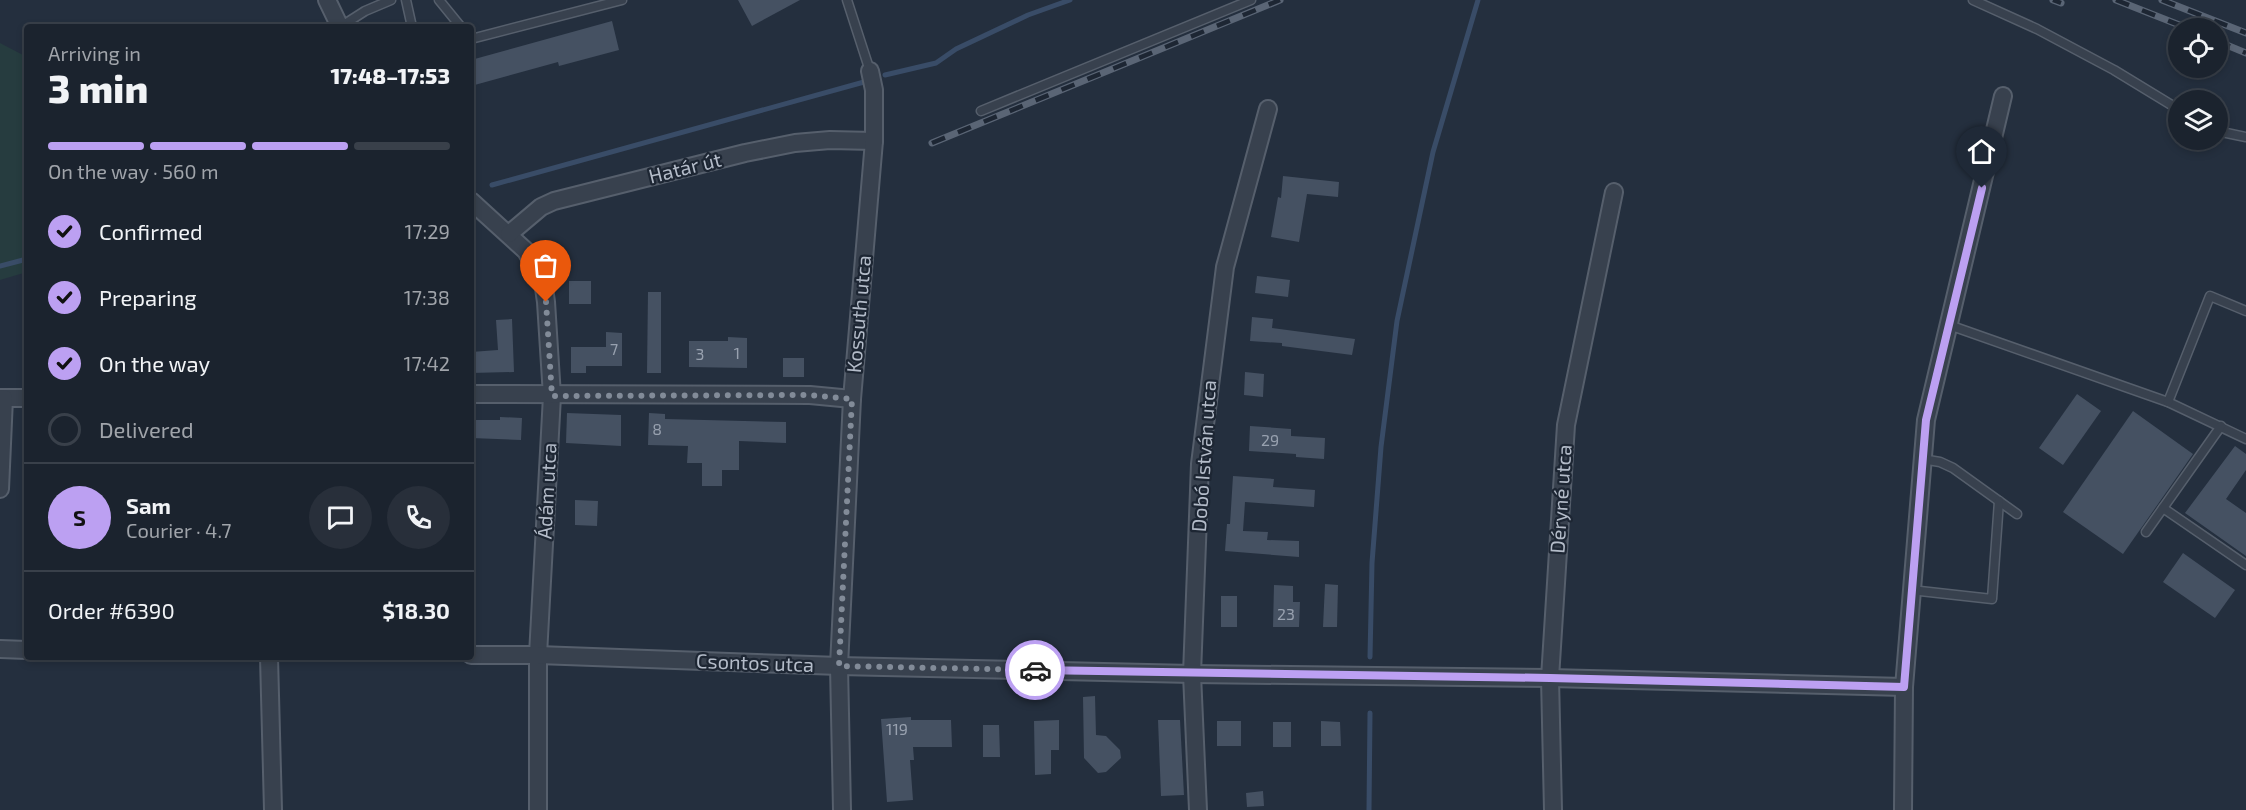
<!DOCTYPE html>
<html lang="en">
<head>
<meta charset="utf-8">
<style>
	body { margin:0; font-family:"Exo 2",sans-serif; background:#282f3a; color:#f1f3f6; height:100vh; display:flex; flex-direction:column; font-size:22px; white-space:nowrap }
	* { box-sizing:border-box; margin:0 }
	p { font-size:20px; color:#a0a4aa }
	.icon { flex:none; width:33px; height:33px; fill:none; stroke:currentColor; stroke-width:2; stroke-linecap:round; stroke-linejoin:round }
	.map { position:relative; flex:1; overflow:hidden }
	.drawer { position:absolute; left:24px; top:24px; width:450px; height:636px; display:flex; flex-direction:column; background:#1b232e; border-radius:6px; box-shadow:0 3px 9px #0003,0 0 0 2px #39404a }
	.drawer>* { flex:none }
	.controls { position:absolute; left:2168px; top:18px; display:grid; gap:12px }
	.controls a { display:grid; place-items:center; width:60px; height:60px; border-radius:50%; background:#1b232e; box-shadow:0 3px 9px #0003,0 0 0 2px #39404a; font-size:30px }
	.pin { position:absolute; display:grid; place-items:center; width:51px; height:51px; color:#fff; margin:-62px -26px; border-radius:50% 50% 50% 0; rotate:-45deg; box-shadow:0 0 6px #0007 }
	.pin .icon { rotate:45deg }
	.courier { position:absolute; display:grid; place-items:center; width:60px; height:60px; margin:-30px; border:4px solid #bca0f2; border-radius:50%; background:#fff; color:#222; box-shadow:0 2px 8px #0007 }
	.summary em { font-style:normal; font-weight:800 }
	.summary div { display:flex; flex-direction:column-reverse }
	.summary { display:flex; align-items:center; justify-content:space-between; height:102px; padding:0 24px }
	h1 { font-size:39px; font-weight:800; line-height:45px }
	.bar { display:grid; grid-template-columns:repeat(4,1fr); gap:9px 6px; align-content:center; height:72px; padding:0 24px }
	.bar i { height:8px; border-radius:4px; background:#39404a }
	.bar .on { background:#bca0f2 }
	.bar p { grid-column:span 4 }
	.line { display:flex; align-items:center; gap:15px; padding:0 24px; border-top:2px solid #39404a }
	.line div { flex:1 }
	.round { display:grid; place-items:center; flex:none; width:63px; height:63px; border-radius:32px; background:#282f3a }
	ol { padding:0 24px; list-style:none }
	li { display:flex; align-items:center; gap:18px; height:66px }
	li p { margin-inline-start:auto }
	li .icon { padding:6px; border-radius:50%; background:#bca0f2; color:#111; stroke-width:4 }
	li:last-child { color:#a0a4aa }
	li i { width:33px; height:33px; border:3px solid #39404a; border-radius:50% }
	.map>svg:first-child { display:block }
</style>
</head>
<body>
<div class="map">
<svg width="2246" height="810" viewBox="0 0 2246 810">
	<rect width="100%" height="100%" fill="#242f3e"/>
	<polygon fill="#263c3f" points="0,43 23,55 27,55 27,272 0,280"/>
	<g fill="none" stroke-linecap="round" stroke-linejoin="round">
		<g stroke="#394c67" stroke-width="5">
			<polyline points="885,75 936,63 956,49 1028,15 1070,0"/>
			<polyline points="492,185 864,82"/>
			<polyline points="0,266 27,259"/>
			<polyline points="1370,657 1372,563 1381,447 1397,321 1433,152 1478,0"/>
			<polyline points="1369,810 1370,713"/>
		</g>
	</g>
	<g fill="#455162">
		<polygon points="738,0 800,0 752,26"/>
		<polygon points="612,21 619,50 559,66 558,62 471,86 471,60"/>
		<polygon points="1283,176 1339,182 1338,197 1307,194 1299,242 1271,237 1278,197 1281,198"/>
		<polygon points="1257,276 1290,280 1288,297 1255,293"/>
		<rect x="569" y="281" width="22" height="23"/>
		<polygon points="648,292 661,292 661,373 647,373"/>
		<polygon points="1252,317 1273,319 1272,328 1355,339 1352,355 1282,346 1282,343 1250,341"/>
		<polygon points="512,319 514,372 471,373 471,352 498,350 496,320"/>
		<polygon points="606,332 622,333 622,366 586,366 586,373 571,373 571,347 606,347"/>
		<polygon points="728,337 747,338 747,368 689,367 689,341 728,341"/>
		<rect x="783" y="358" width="21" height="19"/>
		<polygon points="1245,372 1264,374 1263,397 1244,395"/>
		<polygon points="2077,394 2101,411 2063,465 2039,448"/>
		<polygon points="2133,411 2193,454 2123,554 2063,512"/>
		<polygon points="567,413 621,415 621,446 566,443"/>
		<polygon points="649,413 665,414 665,419 786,422 786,443 739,441 739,470 722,470 722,486 702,486 702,463 687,463 688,446 648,445"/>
		<polygon points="500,417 522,418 521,440 471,438 471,420 500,420"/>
		<polygon points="1250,426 1291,429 1291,436 1325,438 1324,459 1296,457 1296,454 1249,451"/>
		<polygon points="2235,446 2246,454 2246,470 2226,499 2246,513 2246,556 2185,513"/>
		<polygon points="1233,476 1274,479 1273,487 1315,490 1314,507 1245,502 1243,531 1268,532 1267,540 1299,541 1299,557 1225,551 1227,524 1230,524"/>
		<polygon points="575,500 598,501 597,526 575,525"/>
		<polygon points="2183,553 2235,590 2215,618 2163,582"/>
		<polygon points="1325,584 1338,585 1337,627 1323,627"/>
		<polygon points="1274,585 1293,586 1293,602 1300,602 1299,627 1273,627"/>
		<rect x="1221" y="596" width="16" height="31"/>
		<polygon points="1095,696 1096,735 1106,736 1120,750 1121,758 1106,772 1098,773 1084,758 1083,697"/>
		<polygon points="911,717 911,720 951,720 952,747 913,747 914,760 910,760 913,800 887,802 881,719"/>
		<polygon points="1059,720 1059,750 1051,750 1051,774 1035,775 1034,721"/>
		<polygon points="1158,720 1180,720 1184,795 1161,796"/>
		<rect x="1217" y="721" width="24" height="25"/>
		<polygon points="1321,721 1340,722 1341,746 1321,746"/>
		<rect x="1273" y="722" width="18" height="25"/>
		<polygon points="983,725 999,725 1000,757 983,757"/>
		<polygon points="1263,791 1264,806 1247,807 1246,793"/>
	</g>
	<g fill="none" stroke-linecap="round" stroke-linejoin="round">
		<g stroke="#565f6c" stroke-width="11">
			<g id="service">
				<polyline points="406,0 412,27"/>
				<polyline points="439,0 461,27"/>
				<polyline points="847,0 870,71"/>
				<polyline points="1973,0 2037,29 2114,70 2178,109"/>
				<polyline points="340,27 365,11 391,0"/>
				<polyline points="471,39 622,0"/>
				<polyline points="981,111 1251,0"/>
				<polyline points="2217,131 2246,137"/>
				<polyline points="1949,325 2168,402 2246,439"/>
				<polyline points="2168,402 2210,296 2246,311"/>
				<polyline points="1922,459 1940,462 1953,468 2017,514"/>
				<polyline points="2163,508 2246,565"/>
				<polyline points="2146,532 2221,426"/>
				<polyline points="1911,590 1992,599 1999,501"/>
			</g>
		</g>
		<g stroke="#565f6c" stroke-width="20">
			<g id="minor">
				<polyline points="327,0 340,27"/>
				<polyline points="471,201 526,251 543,281 546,302 552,396 538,655 538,810"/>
				<polyline points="509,234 541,207 554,201 745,153 795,143 830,140 874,141"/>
				<polyline points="471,394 810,395 852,399"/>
				<polyline points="0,398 27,398"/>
				<polyline points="0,489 4,398"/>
				<polyline points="0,649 27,650"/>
				<polyline points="471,655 538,655 839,666 1192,674 1550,678 1904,687"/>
				<polyline points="269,657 273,810"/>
				<polyline points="842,810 839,666 852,399 874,141 874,90 870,71"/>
				<polyline points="1198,810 1192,674 1200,464 1225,267 1268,109"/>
				<polyline points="1553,810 1550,678 1566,425 1614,192"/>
				<polyline points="1903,810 1904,687 1926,420 2003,96"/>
			</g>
		</g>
		<use href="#service" stroke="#38414e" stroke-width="8"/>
		<use href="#minor" stroke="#38414e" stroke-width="16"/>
		<g stroke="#5a6575" stroke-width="7">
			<g id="rail">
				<polyline points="2053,0 2061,3"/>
				<polyline points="2116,0 2187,28"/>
				<polyline points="2162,0 2246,33"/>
				<polyline points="2217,41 2246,53"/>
				<polyline points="932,143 1280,0"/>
			</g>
		</g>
		<use href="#rail" stroke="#1d2633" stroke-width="4.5" stroke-dasharray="14" stroke-linecap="butt"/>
	</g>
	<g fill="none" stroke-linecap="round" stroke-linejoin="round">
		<polyline stroke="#828b98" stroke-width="6" stroke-dasharray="0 10.8" points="546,302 552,396 810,395 852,399 839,666 1035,670"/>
		<polyline stroke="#bca0f2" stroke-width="8" points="1035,670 1550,678 1904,687 1926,420 1982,188"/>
	</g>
	<g text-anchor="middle" stroke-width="4.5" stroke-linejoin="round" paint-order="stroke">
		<g font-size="16" fill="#98a1af">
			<text x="614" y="355">7</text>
			<text x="737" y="359">1</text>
			<text x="700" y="360">3</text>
			<text x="657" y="435">8</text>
			<text x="1270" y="446">29</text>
			<text x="1286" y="620">23</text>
			<text x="897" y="735">119</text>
		</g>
		<g font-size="20" fill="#b4bcc9" stroke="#1d2633">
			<text transform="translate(685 168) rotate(-14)" y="7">Határ út</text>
			<text transform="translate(859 314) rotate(-85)" y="7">Kossuth utca</text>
			<text transform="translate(1204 456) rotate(-86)" y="7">Dobó István utca</text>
			<text transform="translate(547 491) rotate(-87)" y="7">Ádám utca</text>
			<text transform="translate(1561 499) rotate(-86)" y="7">Déryné utca</text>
			<text transform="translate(755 663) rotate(2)" y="7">Csontos utca</text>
		</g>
	</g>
</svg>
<div class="controls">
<a><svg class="icon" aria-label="locate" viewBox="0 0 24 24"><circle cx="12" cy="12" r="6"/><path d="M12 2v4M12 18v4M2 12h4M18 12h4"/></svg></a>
<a><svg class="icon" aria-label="layers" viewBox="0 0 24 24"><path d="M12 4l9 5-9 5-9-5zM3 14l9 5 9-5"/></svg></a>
</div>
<div class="pin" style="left:546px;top:302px;background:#ea580c"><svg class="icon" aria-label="bag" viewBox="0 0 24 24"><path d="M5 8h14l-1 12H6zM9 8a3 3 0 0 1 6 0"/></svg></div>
<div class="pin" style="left:1982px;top:188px;background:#1f2937"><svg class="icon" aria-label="home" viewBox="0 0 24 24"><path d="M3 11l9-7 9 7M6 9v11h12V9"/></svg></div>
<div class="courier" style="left:1035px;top:670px"><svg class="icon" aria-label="car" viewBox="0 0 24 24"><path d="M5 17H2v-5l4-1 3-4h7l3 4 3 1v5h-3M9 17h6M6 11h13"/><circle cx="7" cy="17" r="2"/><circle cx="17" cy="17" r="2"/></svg></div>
<section class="drawer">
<div class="summary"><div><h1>3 min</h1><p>Arriving in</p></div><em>17:48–17:53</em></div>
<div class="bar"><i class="on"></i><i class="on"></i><i class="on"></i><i></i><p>On the way · 560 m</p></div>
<ol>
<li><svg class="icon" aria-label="check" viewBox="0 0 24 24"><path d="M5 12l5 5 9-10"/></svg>Confirmed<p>17:29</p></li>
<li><svg class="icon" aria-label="check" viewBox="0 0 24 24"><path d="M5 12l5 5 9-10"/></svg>Preparing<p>17:38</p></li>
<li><svg class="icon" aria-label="check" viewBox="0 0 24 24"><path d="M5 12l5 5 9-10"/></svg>On the way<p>17:42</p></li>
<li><i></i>Delivered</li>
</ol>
<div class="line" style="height:108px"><b class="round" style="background:#bca0f2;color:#111">S</b><div><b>Sam</b><p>Courier · 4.7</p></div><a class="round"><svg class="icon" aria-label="chat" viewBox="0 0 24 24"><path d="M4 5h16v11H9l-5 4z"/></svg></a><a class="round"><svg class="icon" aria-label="phone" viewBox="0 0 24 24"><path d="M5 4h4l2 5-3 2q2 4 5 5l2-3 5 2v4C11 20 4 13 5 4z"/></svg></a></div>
<div class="line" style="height:78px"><div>Order #6390</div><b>$18.30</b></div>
</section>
</div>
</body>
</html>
